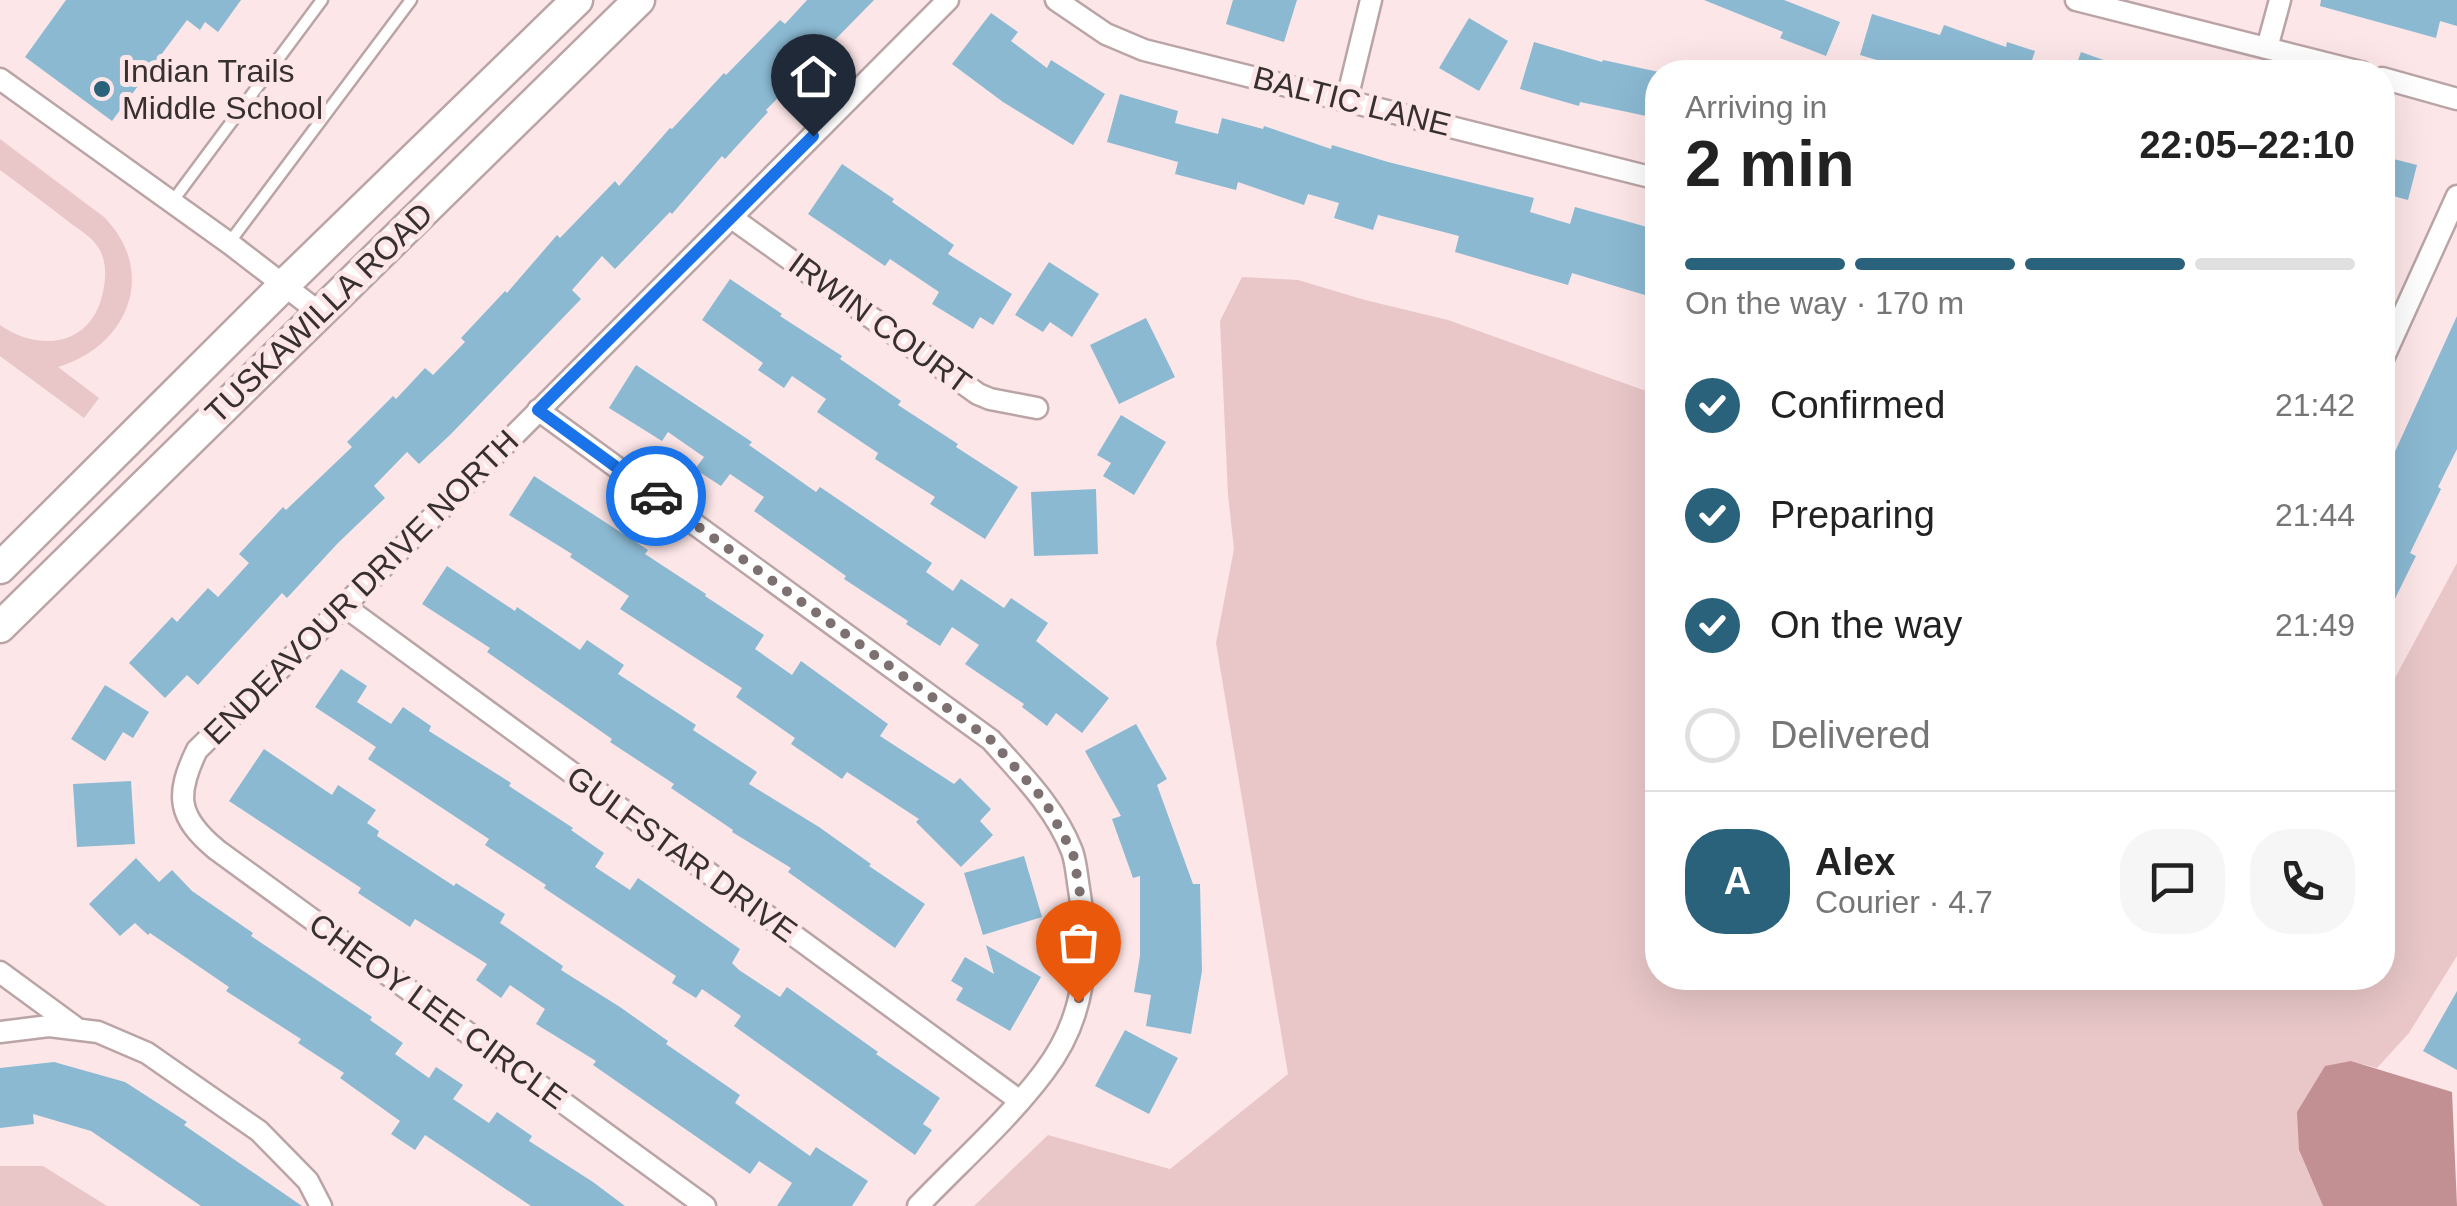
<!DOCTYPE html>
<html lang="en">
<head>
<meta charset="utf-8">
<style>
	body { margin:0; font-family:Helvetica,sans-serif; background:#f6f6f6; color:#222; height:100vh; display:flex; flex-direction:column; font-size:38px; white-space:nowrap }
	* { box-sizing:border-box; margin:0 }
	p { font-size:32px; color:#767676 }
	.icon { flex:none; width:55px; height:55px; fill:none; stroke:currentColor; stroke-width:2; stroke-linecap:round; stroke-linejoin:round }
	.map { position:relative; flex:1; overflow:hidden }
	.side { position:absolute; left:1645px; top:60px; width:750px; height:930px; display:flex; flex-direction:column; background:#fff; border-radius:40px; box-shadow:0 10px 40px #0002 }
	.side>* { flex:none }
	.pin { position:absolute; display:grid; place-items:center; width:85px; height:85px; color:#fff; margin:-102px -42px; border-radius:50% 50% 50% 0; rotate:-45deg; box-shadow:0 0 10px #0007 }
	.pin .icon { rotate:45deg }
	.courier { position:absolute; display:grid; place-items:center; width:100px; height:100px; margin:-50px; border:8px solid #1a73e8; border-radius:50%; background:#fff; color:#222; box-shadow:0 2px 12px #0007 }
	.summary em { font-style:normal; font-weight:700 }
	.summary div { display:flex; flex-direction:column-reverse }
	.summary { display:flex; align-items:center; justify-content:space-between; height:170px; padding:0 40px }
	h1 { font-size:65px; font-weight:700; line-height:75px }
	.bar { display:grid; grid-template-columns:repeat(4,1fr); gap:15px 10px; align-content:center; height:120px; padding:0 40px }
	.bar i { height:12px; border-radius:8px; background:#e0e0e0 }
	.bar .current { background:#2a617b }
	.bar p { grid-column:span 4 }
	.line { display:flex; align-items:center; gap:25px; padding:0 40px; border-top:2px solid #e0e0e0 }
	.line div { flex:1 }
	.round { display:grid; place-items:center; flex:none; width:105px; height:105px; border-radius:40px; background:#f6f6f6 }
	ol { padding:0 40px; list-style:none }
	li { display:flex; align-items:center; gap:30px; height:110px }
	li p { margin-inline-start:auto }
	li .icon { padding:10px; border-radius:50%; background:#2a617b; color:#fff; stroke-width:4 }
	li:last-child { color:#767676 }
	li i { width:55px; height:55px; border:5px solid #e0e0e0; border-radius:50% }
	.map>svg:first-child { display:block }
</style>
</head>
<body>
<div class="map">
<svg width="2457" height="1206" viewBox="0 0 2457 1206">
	<rect width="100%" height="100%" fill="#fde6e7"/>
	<g fill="#e9c7c8">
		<path d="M0 139 104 217C159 273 127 347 58 367L99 398 84 418 0 356V325C40 353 92 346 103 292 106 278 107 260 98 247 92 237 78 229 69 222 46 204 23 187 0 170Z"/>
		<polygon points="1242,277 1298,280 1365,300 1448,320 1646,391 1657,389 1658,978 2382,978 2383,700 2457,563 2457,956 2409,1033 2377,1068 2351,1061 2299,1150 2323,1206 974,1206 1048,1135 1170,1169 1288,1074 1216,643 1234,549 1228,495 1220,321"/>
		<polygon points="0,1166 43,1166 107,1206 0,1206"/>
	</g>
	<polygon fill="#c29092" points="2351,1061 2452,1092 2457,1206 2323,1206 2299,1150 2297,1112 2325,1066"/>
	<g fill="#8bb9d2">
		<polygon points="66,0 241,0 218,32 205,22 200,30 187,20 112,121 25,57"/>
		<polygon points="807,0 874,0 766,110 768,112 725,159 722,156 672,214 670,212 615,269 602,256 572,290 581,299 451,434 419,464 407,452 374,486 385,498 338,543 287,598 282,593 198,685 187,675 165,698 129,663 172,617 177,622 208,588 218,597 249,563 239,554 283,507 286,510 352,447 347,442 393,396 396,399 425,368 433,375 465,342 461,338 505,291 507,293 557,235 560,238 615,181 619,186 670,128 672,129 724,73 726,75 780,20 785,24"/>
		<polygon points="1233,0 1297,0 1284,42 1226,24"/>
		<polygon points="1704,0 1784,0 1840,22 1826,56 1780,38 1783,32"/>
		<polygon points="2321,0 2457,0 2457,26 2440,21 2436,38 2320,6"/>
		<polygon points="991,13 1018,32 1011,41 1047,68 1051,60 1105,94 1073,145 1003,102 952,64"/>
		<polygon points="1872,14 1940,35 1944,25 2006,47 2007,42 2035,51 2028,72 1917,72 1860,55"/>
		<polygon points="1469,18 1508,41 1479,91 1439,68"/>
		<polygon points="1534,42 1602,62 1603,60 1659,72 1658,72 1658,85 1651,117 1580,102 1579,106 1520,89"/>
		<polygon points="2081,52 2132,70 2132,72 2074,72"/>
		<polygon points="1120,94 1178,111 1175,123 1218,134 1222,118 1263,129 1264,126 1331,149 1332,145 1388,162 1534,198 1530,212 1570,224 1575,207 1658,230 1658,299 1572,273 1568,285 1455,252 1459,236 1378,215 1373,230 1334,218 1339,203 1308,194 1304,205 1238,182 1236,190 1175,174 1178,162 1107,142"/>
		<polygon points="2382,156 2417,165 2408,200 2382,193"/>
		<polygon points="842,164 894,199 892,202 954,245 948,254 1012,294 993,325 980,317 973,329 932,304 939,292 890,259 885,266 808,214"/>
		<polygon points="1049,262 1099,294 1072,337 1050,322 1043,332 1015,315"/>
		<polygon points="730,279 782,314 780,316 842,356 840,359 901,401 898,405 958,444 956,447 1018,487 985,539 930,504 935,497 875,459 878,453 817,412 826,399 792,376 784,388 758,370 763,363 702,320"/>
		<polygon points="2457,316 2457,449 2438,487 2441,489 2410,553 2416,556 2382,625 2382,480"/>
		<polygon points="1146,318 1175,377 1119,404 1090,345"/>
		<polygon points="636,365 752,442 749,445 816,492 820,487 932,563 926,572 953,591 961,579 1004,608 1011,598 1048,623 1036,641 1109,698 1082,733 1056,713 1047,726 1022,707 1024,704 965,664 979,645 952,627 940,646 906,624 908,621 844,579 846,576 754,511 764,497 730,474 721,486 695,469 704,457 668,432 662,441 609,408"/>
		<polygon points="1121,415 1166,442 1134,495 1103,476 1111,463 1097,455"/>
		<polygon points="534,476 648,550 645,554 706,594 705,596 764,635 755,649 792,675 801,661 888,724 880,736 954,784 960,778 991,809 980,821 993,835 961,867 916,822 919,819 847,772 842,779 791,744 795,738 736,697 742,688 620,609 629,596 570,557 572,554 509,515"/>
		<polygon points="1096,489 1098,554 1034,556 1031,492"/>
		<polygon points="447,566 515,611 517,607 580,650 587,640 624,665 618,674 696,725 693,730 757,772 749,784 819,827 871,864 869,866 925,904 895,948 788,872 791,868 732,832 733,830 671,788 674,784 610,742 612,739 487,652 490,648 422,604"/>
		<polygon points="341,669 367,686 357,702 391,724 403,707 431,726 429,731 511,783 509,786 573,828 571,830 604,853 595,867 630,890 638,878 740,949 732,963 739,970 780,997 787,987 878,1052 876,1054 940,1098 923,1124 932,1130 915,1155 734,1026 741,1016 718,1000 702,989 696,998 672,983 676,976 544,888 546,885 485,845 489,839 368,759 376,747 315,707"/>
		<polygon points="105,685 149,712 133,738 123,732 105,761 71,739"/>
		<polygon points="1136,724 1167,779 1157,785 1193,884 1200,884 1202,971 1191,1034 1146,1026 1151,995 1134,992 1140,956 1140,876 1133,878 1112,819 1121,816 1085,751"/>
		<polygon points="264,749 332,795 338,785 376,810 367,823 379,831 377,836 454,886 456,883 505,914 500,923 563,966 561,970 620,1007 668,1041 666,1044 740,1095 735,1103 810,1156 816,1147 868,1181 852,1206 777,1206 792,1183 759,1161 750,1174 593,1065 596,1061 536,1024 545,1009 510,985 501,998 476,980 487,964 415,919 410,927 358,893 361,888 229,801"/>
		<polygon points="131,781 135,844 77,847 73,784"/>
		<polygon points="1024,856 1042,917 983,935 964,873"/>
		<polygon points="136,858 159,882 172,870 192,891 253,933 251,936 372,1017 370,1020 403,1043 395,1054 429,1078 436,1067 463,1085 453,1099 489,1123 497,1112 532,1136 529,1141 593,1182 625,1206 531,1206 425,1135 415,1150 391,1134 400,1121 340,1078 344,1073 298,1043 301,1039 226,991 229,987 150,933 148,935 135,923 120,936 89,904"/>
		<polygon points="986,945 1041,977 1010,1031 956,1000 963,988 951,981 965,957 994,974"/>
		<polygon points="2457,991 2457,1070 2423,1051"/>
		<polygon points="1125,1030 1178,1058 1149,1114 1095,1086"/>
		<polygon points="54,1062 125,1082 187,1122 184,1125 302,1206 201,1206 91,1131 33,1114 34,1124 0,1128 0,1068"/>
	</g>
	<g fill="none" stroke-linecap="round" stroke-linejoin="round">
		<g stroke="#baa4a5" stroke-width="15">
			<g id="lane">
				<polyline points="172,202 322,0"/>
				<polyline points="229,243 411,0"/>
			</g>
		</g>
		<g stroke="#baa4a5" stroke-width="25">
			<g id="street">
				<polyline points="1056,0 1106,34 1144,50 1658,179"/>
				<polyline points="2076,0 2361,72"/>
				<polyline points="2267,48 2280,0"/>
				<polyline points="2382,78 2457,99"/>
				<polyline points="0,79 229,243 320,313"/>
				<polyline points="1347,99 1371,0"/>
				<polyline points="732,218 978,394 990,399 1037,408"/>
				<polyline points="2382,361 2457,196"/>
				<path d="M538 410 991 740C1021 774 1055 807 1072 851 1076 862 1077 877 1079 889 1090 955 1087 1016 1044 1072 1008 1120 960 1162 918 1206"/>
				<polyline points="344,606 1020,1101"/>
				<polyline points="0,972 75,1027"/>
				<polyline points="0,1032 49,1026 98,1032 147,1053 259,1131 308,1181 321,1206"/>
				<path d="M705 1206 217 850C177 817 175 795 197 750L344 606 948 0"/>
			</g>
		</g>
		<g stroke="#baa4a5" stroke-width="35">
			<g id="secondary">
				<polyline points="0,568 284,285 577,0"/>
				<polyline points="0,627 639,0"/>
			</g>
		</g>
		<use href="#lane" stroke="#fff" stroke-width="10"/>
		<use href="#street" stroke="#fff" stroke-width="20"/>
		<use href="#secondary" stroke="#fff" stroke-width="30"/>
	</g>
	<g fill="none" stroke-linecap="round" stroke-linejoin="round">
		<polyline stroke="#7d7070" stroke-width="10" stroke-dasharray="0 18" points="656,496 991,740 1044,800 1073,853 1086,928 1084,978 1078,1002"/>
		<polyline stroke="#1a73e8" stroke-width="12" points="656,496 538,410 813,136"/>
	</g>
	<circle fill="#2a617b" stroke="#fde6e7" stroke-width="4" cx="102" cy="89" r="10"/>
	<g text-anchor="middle" stroke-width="10" stroke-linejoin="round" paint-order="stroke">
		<g font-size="32" fill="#383030" stroke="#fde6e7" text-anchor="start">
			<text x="122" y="82">Indian Trails<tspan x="122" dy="37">Middle School</tspan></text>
		</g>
		<g font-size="32" fill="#383030" stroke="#fde6e7">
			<text transform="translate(1352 101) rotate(14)" y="11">BALTIC LANE</text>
			<text transform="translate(319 313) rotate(-44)" y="11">TUSKAWILLA ROAD</text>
			<text transform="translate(880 323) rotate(36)" y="11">IRWIN COURT</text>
			<text transform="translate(361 587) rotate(-45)" y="11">ENDEAVOUR DRIVE NORTH</text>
			<text transform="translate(682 854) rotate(36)" y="11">GULFSTAR DRIVE</text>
			<text transform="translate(438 1011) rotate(36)" y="11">CHEOY LEE CIRCLE</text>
		</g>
	</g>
</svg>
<div class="pin" style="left:1078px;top:1002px;background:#ea580c"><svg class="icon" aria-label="bag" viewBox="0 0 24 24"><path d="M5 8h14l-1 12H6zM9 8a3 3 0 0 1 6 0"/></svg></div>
<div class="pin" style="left:813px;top:136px;background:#1f2937"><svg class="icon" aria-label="home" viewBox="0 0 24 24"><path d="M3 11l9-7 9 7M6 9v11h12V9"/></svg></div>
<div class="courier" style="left:656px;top:496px"><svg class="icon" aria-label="car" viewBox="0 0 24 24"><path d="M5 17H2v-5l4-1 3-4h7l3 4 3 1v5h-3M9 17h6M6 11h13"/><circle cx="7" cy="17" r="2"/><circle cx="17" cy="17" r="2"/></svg></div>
<section class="side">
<div class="summary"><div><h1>2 min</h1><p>Arriving in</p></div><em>22:05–22:10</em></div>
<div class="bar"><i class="current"></i><i class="current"></i><i class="current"></i><i></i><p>On the way · 170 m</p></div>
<ol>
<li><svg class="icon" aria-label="check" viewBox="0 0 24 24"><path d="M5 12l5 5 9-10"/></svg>Confirmed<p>21:42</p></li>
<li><svg class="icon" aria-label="check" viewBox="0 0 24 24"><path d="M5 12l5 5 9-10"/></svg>Preparing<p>21:44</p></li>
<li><svg class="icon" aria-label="check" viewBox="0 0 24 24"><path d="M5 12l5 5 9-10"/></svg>On the way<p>21:49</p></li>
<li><i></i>Delivered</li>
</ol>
<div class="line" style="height:180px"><b class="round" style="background:#2a617b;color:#fff">A</b><div><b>Alex</b><p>Courier · 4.7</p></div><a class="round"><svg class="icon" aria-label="chat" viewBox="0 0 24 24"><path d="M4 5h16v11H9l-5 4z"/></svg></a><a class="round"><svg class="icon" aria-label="phone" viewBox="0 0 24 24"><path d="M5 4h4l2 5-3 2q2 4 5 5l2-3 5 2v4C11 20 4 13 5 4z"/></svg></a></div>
</section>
</div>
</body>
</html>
